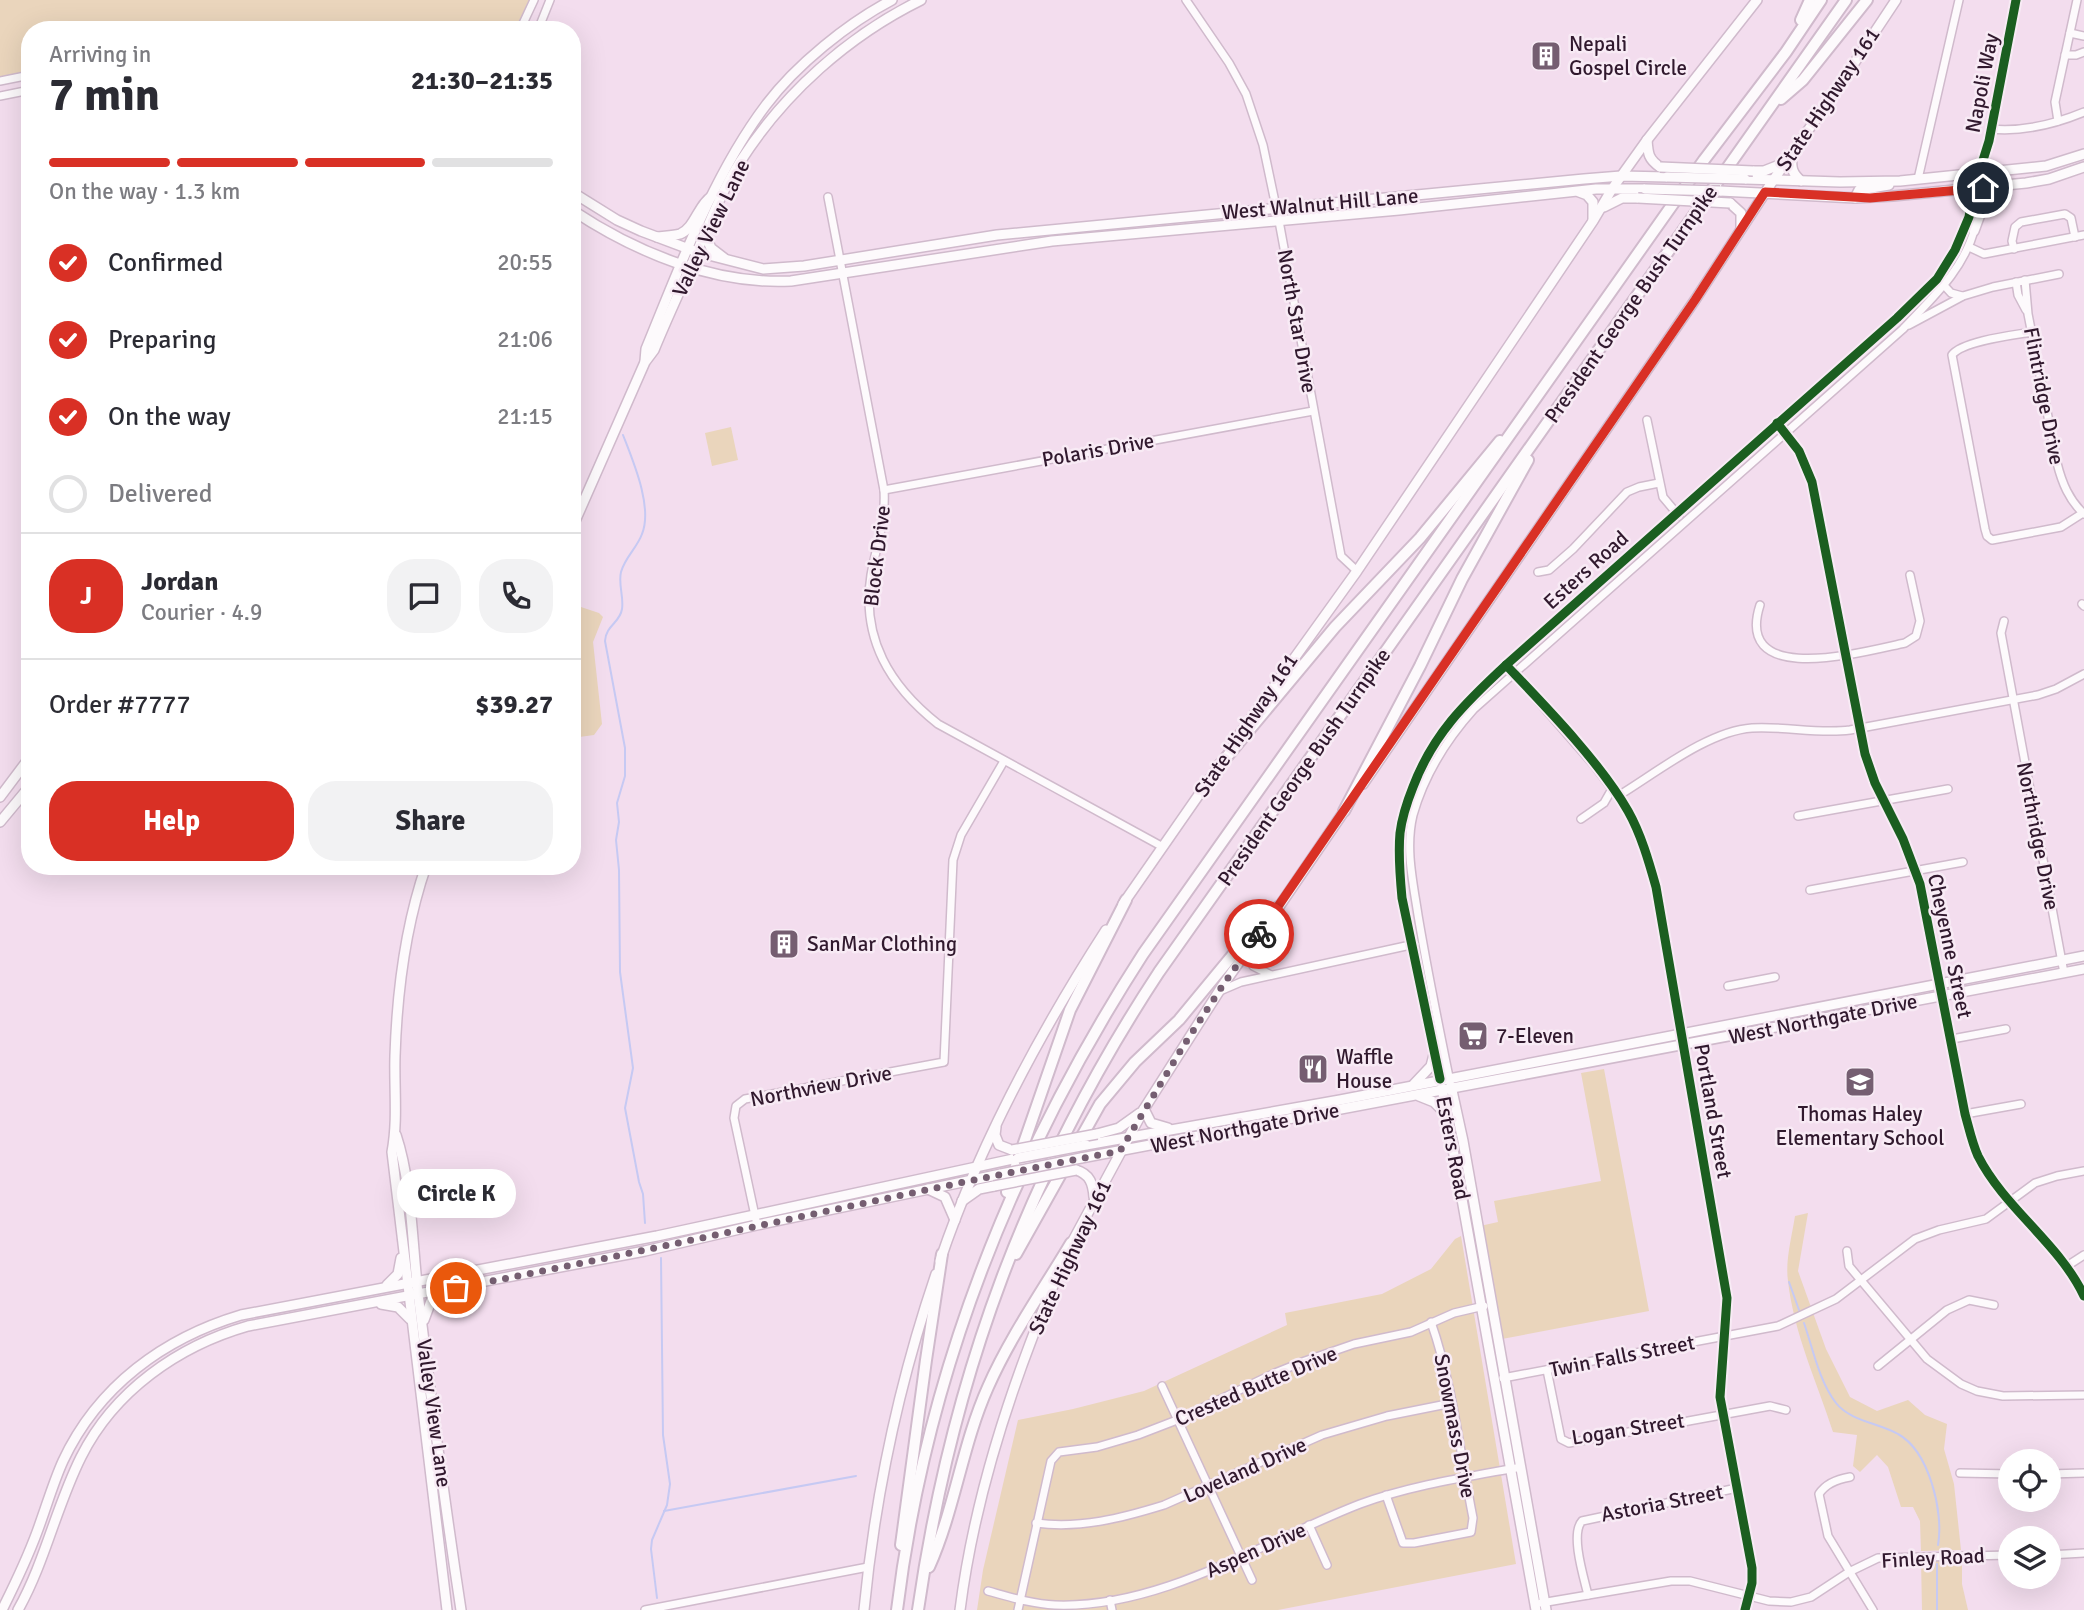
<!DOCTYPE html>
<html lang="en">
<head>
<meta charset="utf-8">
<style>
	body { margin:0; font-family:Signika,sans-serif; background:#f2f2f3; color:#2b2b33; height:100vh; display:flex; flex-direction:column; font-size:26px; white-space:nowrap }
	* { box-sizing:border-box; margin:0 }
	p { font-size:23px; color:#7c7c81 }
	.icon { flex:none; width:38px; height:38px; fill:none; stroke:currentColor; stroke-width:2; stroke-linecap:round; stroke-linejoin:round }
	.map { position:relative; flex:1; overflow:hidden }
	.panel { position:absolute; left:21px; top:21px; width:560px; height:854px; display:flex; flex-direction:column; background:#fff; border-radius:28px; box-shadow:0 7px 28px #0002 }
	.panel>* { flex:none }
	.fabs { position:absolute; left:1998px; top:1449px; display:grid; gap:14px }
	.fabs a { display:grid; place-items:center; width:63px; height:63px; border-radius:50%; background:#fff; box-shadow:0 7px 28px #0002; font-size:35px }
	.pin { position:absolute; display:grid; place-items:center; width:60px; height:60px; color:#fff; margin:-30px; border:4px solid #fff; border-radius:50%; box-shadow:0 2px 7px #0007 }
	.courier { position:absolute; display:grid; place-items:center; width:70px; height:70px; margin:-35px; border:5px solid #d93025; border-radius:50%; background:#fff; color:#222; box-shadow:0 2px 9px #0007 }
	.bubble { position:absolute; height:49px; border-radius:24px; background:#fff; box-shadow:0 7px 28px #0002; font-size:23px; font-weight:800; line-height:49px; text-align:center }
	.summary em { font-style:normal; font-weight:800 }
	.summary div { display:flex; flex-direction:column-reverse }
	.summary { display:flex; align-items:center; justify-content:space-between; height:119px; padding:0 28px }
	h1 { font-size:46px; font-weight:800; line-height:52px }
	.bar { display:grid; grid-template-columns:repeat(4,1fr); gap:10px 7px; align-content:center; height:84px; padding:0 28px }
	.bar i { height:9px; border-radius:5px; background:#e1e1e2 }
	.bar .active { background:#d93025 }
	.bar p { grid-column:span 4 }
	.line { display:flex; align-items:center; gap:18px; padding:0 28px; border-top:2px solid #e1e1e2 }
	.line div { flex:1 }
	.round { display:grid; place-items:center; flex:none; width:74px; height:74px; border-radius:28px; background:#f2f2f3 }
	ol { padding:0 28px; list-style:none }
	li { display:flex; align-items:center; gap:21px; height:77px }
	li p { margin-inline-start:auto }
	li .icon { padding:7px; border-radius:50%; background:#d93025; color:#fff; stroke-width:4 }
	li:last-child { color:#7c7c81 }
	li i { width:38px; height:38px; border:4px solid #e1e1e2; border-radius:50% }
	.action { display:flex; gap:14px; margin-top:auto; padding:14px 28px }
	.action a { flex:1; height:80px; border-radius:28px; background:#d93025; color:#fff; font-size:28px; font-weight:800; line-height:80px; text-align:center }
	.action a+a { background:#f2f2f3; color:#2b2b33 }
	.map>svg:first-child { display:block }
</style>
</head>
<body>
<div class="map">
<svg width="2084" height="1610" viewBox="0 0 2084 1610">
	<rect width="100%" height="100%" fill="#f3ddee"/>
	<g fill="#ead5bc">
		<polygon points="0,0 530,0 516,30 30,30 30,72 0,78"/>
		<polygon points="731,427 738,460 712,466 705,433"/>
		<polygon points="572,604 599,613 603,617 593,642 602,724 594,735 572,738"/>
		<polygon points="1604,1069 1649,1311 1502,1339 1480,1226 1498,1222 1494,1201 1601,1181 1581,1073"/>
		<path d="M1808 1213 1798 1271 1826 1349 1850 1397 1877 1411 1908 1400 1925 1415 1947 1424 1944 1449 1954 1484 1961 1550 1921 1551 1920 1521 1913 1507H1901L1888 1467 1877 1455 1860 1472 1853 1466 1857 1435 1833 1432C1817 1382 1794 1334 1788 1281 1785 1261 1792 1236 1795 1216Z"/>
		<polygon points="1461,1236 1516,1564 1278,1610 977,1610 983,1570 1018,1420 1073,1409 1144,1391 1287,1325 1285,1313 1382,1294 1431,1269 1455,1239"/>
		<polygon points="1921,1560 1962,1560 1962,1584 1968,1610 1922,1610"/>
	</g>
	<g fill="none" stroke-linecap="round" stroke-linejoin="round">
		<g stroke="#c6c9f3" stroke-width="2">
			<path d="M623 435C633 461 653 507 642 534 637 548 625 557 621 572 618 584 624 597 622 609 620 623 606 625 605 641L625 748V776L617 803 619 822 616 840 619 870 620 972 633 1068 625 1108 639 1182 643 1194 645 1223"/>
			<polyline points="1789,1282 1799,1310"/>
			<path d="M1804 1323C1813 1349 1819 1381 1836 1403 1850 1421 1879 1423 1898 1434 1929 1451 1944 1512 1938 1545"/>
			<polyline points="664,1511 856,1476"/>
			<polyline points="657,1598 651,1549 652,1540 667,1505 670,1484 663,1435 661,1258"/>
			<polyline points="1937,1610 1937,1564"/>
		</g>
		<g stroke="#d0bacc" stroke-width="10">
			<g id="minor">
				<polyline points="1186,0 1229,63 1246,94 1263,145 1279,221 1341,556 1357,571"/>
				<polyline points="520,30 534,0"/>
				<polyline points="538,30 550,0"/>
				<polyline points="2070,33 2084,36"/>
				<polyline points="2065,55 2076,55 2084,52"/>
				<polyline points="0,81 30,75"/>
				<polyline points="0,96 30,90"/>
				<polyline points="2058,121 2055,102 2077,0"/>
				<path d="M1991 129C2023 132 2055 124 2084 112"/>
				<polyline points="1918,179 1959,0"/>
				<path d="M828 197 884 490C886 520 876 547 871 575 861 639 890 686 938 724L1163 847"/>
				<polyline points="1969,247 1984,254 2084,235"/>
				<polyline points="2014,249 2012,241 2015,227 2021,222 2065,214 2071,218 2075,237"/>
				<path d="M2025 280 2028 314 2057 463C2062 483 2069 500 2084 514"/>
				<polyline points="1941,282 1951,293 1962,296"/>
				<polyline points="2016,282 2018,295 2026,310"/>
				<polyline points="1909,325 1963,296 1993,287 2059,274"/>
				<path d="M2032 332C2014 335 1962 341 1952 355L1985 529 1987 536 1992 540 2061 527 2083 513"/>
				<polyline points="1647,420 1663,497 1679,516"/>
				<path d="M1782 431 1799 451 1812 482 1865 754 1875 783 1903 839 1920 884 1965 1114C1969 1128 1972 1143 1978 1156 2005 1209 2059 1243 2084 1296"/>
				<polyline points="884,490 1313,411"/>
				<polyline points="1538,572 1549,570 1573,549 1627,492 1639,487 1659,483"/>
				<polyline points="2082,604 2084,606"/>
				<path d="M1760 605C1733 689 1866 651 1905 643L1916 636 1920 621 1910 575"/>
				<polyline points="2004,621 2001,633 2064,973"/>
				<polyline points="1512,671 1594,765 1628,810 1640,837 1656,887 1727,1298 1720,1397 1752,1568 1752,1583 1745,1610"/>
				<path d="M1618 796C1656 773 1708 731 1752 728 1785 726 1817 734 1850 730L2038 695 2056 689 2084 674"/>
				<polyline points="1798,816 1948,789"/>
				<polyline points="1581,819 1604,803 1612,789"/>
				<polyline points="1810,890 1963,862"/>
				<polyline points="1253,946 1250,955 1253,966 1271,975"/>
				<polyline points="1728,986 1775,977"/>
				<polyline points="1220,991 1241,982 1415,944"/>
				<polyline points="1952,1039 2006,1029"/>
				<path d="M1449 1077C1438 1023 1427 969 1418 915 1413 882 1405 848 1413 815 1424 776 1447 739 1474 709L1903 329C1932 298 1963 271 1975 228"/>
				<path d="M1440 1079 1402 898C1400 877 1398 855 1400 833 1402 817 1407 802 1413 787 1433 734 1465 703 1506 665L1897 318 1937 279 1955 250 1969 217 1974 189 1989 141 2016 0"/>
				<polyline points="1965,1114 2021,1104"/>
				<polyline points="757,1225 734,1118 736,1106 745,1099 944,1062 953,860 961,835 1004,761"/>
				<polyline points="1847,1251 1849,1266 1927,1359 1961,1384 1977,1391 2003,1396 2084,1395"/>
				<polyline points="2067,1266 2084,1255"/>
				<polyline points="1878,1366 1947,1310 1969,1300 1994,1305"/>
				<polyline points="1547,1370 1561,1439 1569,1443 1770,1406 1786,1410"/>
				<polyline points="1503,1378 1778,1326 1836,1299 1915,1239 1939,1230 1986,1219 2035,1183 2057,1176 2084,1171"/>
				<polyline points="1162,1386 1252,1580"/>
				<polyline points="1960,1473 2011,1474"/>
				<polyline points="2049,1474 2084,1473"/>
				<path d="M1850 1477C1838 1479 1826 1483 1819 1494L1828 1536 1873 1610"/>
				<path d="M1386 1495 1403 1543H1414L1471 1532 1473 1518C1460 1453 1453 1385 1431 1322"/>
				<path d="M1036 1523C1080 1529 1122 1518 1164 1505L1322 1435 1387 1416 1452 1403"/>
				<polyline points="1309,1525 1327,1565"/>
				<polyline points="2049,1555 2084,1553"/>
				<path d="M988 1591C1010 1597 1032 1604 1055 1605 1161 1609 1264 1541 1360 1504 1412 1485 1467 1477 1521 1467"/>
				<path d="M1588 1595C1584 1578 1570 1534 1582 1521L1737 1488"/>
				<polyline points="1110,1600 1112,1610"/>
				<polyline points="1541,1603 1671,1581 1690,1581 1769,1601 1791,1602 1811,1597 1849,1572 1878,1558 2011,1555"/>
				<polyline points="645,1610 868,1567"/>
				<polyline points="1018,1610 1051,1461 1059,1452 1097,1447 1138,1435 1177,1420 1275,1373 1305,1361 1354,1344 1411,1332 1454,1313 1484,1306"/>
			</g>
		</g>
		<g stroke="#d0bacc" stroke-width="12">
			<g id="major">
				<path d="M1647 140C1648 153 1648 159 1660 167"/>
				<path d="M1792 156C1791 168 1792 173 1801 181"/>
				<polyline points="1753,171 1764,171 1784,163"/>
				<polyline points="1745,179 1840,182 1900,181 2046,166 2084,154"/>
				<polyline points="1720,191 1855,198 1893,196 2026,183 2049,179 2084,167"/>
				<polyline points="572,192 617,220 641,231 697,252 763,269 804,266 997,235 1584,179 1621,176 1667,177"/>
				<polyline points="1579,192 1587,195 1593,202 1593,220"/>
				<polyline points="1855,198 1859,190 1889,185"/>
				<polyline points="1730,203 1741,213 1741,228"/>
				<polyline points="1604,207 1622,198 1638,198"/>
				<path d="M572 210C635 252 714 285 791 281L1052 241 1399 210 1596 189H1645"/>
				<polyline points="1974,231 1986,198 1998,188"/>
				<polyline points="705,235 711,248 724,258"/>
				<path d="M657 237C664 236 673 236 680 234 695 228 698 205 712 196"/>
				<path d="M645 361 646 349C679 269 713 175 766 105 796 65 848 23 892 0"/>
				<path d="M572 528 645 362 654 350C665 323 678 295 690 268 706 232 719 195 740 162 784 93 848 36 921 0"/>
				<polyline points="1234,742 1357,571 1593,221 1612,189 1647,140 1757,0"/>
				<polyline points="1363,784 1695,300 1774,179 1839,86 1896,0"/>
				<polyline points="0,797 30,757"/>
				<polyline points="0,822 30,786"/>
				<path d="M426 866C405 927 397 992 395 1056 394 1088 398 1120 392 1152L447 1610"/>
				<polyline points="1123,904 1223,760"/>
				<polyline points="1276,911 1347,807"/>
				<polyline points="1414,1084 1431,1066 1435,1051"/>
				<polyline points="1451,1086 1463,1141 1546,1610"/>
				<polyline points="1442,1088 1536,1610"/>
				<polyline points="1419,1096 1434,1102 1445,1113"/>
				<polyline points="1144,1109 1151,1123 1168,1128"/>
				<polyline points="996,1127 995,1135 999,1145 1012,1150"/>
				<polyline points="1097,1134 1119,1128 1140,1113"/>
				<path d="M396 1135C412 1183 412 1243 418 1293 431 1399 445 1505 461 1610"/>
				<polyline points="1086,1145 1340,1100 2084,956"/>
				<polyline points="1081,1158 2084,969"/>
				<path d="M1076 1170C1090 1174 1093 1184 1094 1197"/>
				<polyline points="928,1189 945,1197 955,1220"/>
				<polyline points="962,1201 979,1189 994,1186"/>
				<polyline points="1069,1248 1144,1109 1223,985 1265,925"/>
				<path d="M940 1261C980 1143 1039 1034 1106 930"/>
				<polyline points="387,1285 398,1274 401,1258"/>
				<polyline points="381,1304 398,1307 410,1319"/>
				<polyline points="424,1320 431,1301 442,1291"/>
				<path d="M2 1610C15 1584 27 1559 37 1532 46 1508 53 1483 63 1461 98 1386 164 1338 241 1315L657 1236 1018 1158"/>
				<path d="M18 1610C45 1562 56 1507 81 1457 114 1391 178 1346 248 1326L645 1251 757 1225 1001 1174"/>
				<path d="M864 1610C875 1496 899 1383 936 1274"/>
				<path d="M960 1610C975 1492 1014 1376 1061 1267"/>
			</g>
		</g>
		<g stroke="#d0bacc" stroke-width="14">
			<g id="highway">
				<polyline points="1801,20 1810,0"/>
				<polyline points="1781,99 1803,80 1867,0"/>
				<polyline points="1220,765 1335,627 1420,538 1500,441"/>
				<polyline points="1344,811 1420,666 1462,579 1528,460"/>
				<polyline points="1007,1192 1070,1010 1126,900"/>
				<polyline points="1016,1254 1100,1104 1135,1062 1179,1020 1241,945 1278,907"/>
				<polyline points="901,1545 926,1360 942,1254"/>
				<path d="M929 1567C955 1509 962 1445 988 1387 1010 1337 1043 1290 1071 1243"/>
				<path d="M897 1610C926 1373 1014 1154 1143 954L1704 160 1786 52 1821 0"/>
				<path d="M918 1610C952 1375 1028 1171 1159 972L1846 0"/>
			</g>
		</g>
		<use href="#minor" stroke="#fdfafc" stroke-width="7"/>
		<use href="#major" stroke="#fdfafc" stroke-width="9"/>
		<use href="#highway" stroke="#fdfafc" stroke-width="10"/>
		<g stroke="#d0bacc" stroke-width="12" stroke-linecap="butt">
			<g id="major-bridge">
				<polyline points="1660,167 1753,171"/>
				<polyline points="1667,177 1745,179"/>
				<polyline points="1645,189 1720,191"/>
				<polyline points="1638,198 1730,203"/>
				<polyline points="1012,1150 1097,1134"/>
				<polyline points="1018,1158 1086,1145"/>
				<polyline points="1001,1174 1081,1158"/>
				<polyline points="994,1186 1076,1170"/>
			</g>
		</g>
		<use href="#major-bridge" stroke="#fdfafc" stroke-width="9"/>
		<g stroke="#f8ebf5" stroke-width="13">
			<g id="cycleway">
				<path d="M1777 423 1799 451 1812 482 1865 754 1875 783 1903 839 1920 884 1965 1114C1969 1128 1972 1143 1978 1156 2005 1209 2059 1243 2084 1296"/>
				<path d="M1506 665C1545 706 1600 762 1628 811 1641 834 1649 862 1656 887L1727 1298 1720 1397 1752 1568V1583L1745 1610"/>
				<path d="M1440 1079 1402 898C1400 877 1398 855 1400 833 1402 817 1407 802 1413 787 1433 734 1465 703 1506 665L1897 318 1937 279 1955 250 1969 217 1974 189 1989 141 2016 0"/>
			</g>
		</g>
		<use href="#cycleway" stroke="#1b5e20" stroke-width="9"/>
	</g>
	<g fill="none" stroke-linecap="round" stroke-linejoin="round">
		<path stroke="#755e71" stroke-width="7" stroke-dasharray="0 12.6" d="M456 1288C678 1246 898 1193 1120 1151L1184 1045 1223 985 1259 934"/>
		<polyline stroke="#d93025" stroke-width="9" points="1259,934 1695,300 1765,192 1870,198 1983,188"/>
	</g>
	<defs>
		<g id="building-square" transform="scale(1.575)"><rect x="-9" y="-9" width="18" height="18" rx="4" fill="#755e71" stroke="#f8ebf5"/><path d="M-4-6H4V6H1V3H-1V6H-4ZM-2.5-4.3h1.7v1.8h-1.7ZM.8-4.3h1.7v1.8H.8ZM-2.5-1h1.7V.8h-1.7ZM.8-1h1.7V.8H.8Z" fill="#fff"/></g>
		<g id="supermarket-square" transform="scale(1.575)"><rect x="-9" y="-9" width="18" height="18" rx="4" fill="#755e71" stroke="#f8ebf5"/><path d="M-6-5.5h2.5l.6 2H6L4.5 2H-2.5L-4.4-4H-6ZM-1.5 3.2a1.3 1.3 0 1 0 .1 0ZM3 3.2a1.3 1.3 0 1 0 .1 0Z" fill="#fff"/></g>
		<g id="restaurant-square" transform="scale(1.575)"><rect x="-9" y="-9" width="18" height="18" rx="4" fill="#755e71" stroke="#f8ebf5"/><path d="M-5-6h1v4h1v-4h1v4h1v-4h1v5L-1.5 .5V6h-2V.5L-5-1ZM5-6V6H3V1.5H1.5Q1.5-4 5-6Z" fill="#fff"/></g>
		<g id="school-square" transform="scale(1.575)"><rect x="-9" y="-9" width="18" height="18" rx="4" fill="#755e71" stroke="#f8ebf5"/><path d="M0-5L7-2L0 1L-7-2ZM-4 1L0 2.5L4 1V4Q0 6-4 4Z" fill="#fff"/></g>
	</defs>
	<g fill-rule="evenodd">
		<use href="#building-square" x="1546" y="56"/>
		<use href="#building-square" x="784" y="944"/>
		<use href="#supermarket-square" x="1473" y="1036"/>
		<use href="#restaurant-square" x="1313" y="1069"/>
		<use href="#school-square" x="1860" y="1082"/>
	</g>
	<g text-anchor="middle" stroke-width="5" stroke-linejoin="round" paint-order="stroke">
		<g font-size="21" fill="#31192e" stroke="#f8ebf5" text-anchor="start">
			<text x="1569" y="51">Nepali<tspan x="1569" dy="24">Gospel Circle</tspan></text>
			<text x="807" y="951">SanMar Clothing</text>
			<text x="1496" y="1043">7-Eleven</text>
			<text x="1336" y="1064">Waffle<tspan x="1336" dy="24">House</tspan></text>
			<text x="1860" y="1121" text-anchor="middle">Thomas Haley<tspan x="1860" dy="24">Elementary School</tspan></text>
		</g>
		<g font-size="21" fill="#31192e" stroke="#f8ebf5">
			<text transform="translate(1982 83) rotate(-79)" y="7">Napoli Way</text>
			<text transform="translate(1828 99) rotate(-56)" y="7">State Highway 161</text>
			<text transform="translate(1320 204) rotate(-5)" y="7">West Walnut Hill Lane</text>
			<text transform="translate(711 228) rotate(-64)" y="7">Valley View Lane</text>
			<text transform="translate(1631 304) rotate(-55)" y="7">President George Bush Turnpike</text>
			<text transform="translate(1297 321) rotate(80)" y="7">North Star Drive</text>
			<text transform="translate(2044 396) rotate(79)" y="7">Flintridge Drive</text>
			<text transform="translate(1098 450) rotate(-10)" y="7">Polaris Drive</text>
			<text transform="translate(877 556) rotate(-83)" y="7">Block Drive</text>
			<text transform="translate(1586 570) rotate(-42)" y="7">Esters Road</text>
			<text transform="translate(1246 725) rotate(-56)" y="7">State Highway 161</text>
			<text transform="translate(1304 767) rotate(-55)" y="7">President George Bush Turnpike</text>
			<text transform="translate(2038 836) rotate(79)" y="7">Northridge Drive</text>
			<text transform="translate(1950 946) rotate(78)" y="7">Cheyenne Street</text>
			<text transform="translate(1823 1019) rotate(-11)" y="7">West Northgate Drive</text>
			<text transform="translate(821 1086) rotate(-11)" y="7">Northview Drive</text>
			<text transform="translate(1713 1111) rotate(80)" y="7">Portland Street</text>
			<text transform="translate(1245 1128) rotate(-11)" y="7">West Northgate Drive</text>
			<text transform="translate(1453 1148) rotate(79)" y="7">Esters Road</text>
			<text transform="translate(1070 1257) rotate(-65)" y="7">State Highway 161</text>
			<text transform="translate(1622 1356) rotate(-11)" y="7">Twin Falls Street</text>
			<text transform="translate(1256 1386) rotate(-23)" y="7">Crested Butte Drive</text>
			<text transform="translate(434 1413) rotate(82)" y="7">Valley View Lane</text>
			<text transform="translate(1455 1426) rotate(79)" y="7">Snowmass Drive</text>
			<text transform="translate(1628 1429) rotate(-9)" y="7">Logan Street</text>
			<text transform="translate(1245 1470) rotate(-24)" y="7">Loveland Drive</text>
			<text transform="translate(1662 1503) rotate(-11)" y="7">Astoria Street</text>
			<text transform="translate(1256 1550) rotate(-24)" y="7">Aspen Drive</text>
			<text transform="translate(1933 1558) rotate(-3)" y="7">Finley Road</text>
		</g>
	</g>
</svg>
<div class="fabs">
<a><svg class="icon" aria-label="locate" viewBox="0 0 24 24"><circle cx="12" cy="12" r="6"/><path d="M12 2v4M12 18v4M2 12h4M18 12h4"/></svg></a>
<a><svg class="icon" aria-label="layers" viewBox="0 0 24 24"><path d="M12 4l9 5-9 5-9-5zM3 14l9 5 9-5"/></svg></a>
</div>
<div class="pin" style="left:456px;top:1288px;background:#ea580c"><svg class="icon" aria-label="bag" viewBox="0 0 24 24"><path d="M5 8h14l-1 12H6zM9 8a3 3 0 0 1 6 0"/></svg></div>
<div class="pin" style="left:1983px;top:188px;background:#1f2937"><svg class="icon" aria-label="home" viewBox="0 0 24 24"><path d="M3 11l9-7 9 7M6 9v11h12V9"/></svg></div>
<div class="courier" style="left:1259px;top:934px"><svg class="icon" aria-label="bike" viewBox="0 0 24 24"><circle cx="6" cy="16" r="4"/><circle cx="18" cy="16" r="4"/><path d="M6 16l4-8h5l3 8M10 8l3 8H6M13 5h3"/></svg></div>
<div class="bubble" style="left:397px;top:1169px;width:119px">Circle K</div>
<section class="panel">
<div class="summary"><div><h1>7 min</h1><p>Arriving in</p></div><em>21:30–21:35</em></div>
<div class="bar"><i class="active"></i><i class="active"></i><i class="active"></i><i></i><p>On the way · 1.3 km</p></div>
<ol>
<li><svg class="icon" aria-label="check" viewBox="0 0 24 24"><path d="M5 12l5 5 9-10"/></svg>Confirmed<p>20:55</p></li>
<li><svg class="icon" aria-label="check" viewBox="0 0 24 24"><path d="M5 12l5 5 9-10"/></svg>Preparing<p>21:06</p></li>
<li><svg class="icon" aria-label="check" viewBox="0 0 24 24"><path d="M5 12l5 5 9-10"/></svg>On the way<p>21:15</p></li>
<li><i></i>Delivered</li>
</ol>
<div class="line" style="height:126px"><b class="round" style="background:#d93025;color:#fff">J</b><div><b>Jordan</b><p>Courier · 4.9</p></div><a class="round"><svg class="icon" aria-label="chat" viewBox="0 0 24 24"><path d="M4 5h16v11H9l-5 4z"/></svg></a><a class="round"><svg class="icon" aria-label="phone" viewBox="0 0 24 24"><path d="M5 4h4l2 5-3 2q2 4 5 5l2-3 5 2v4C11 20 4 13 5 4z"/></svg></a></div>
<div class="line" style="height:91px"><div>Order #7777</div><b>$39.27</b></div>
<div class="action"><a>Help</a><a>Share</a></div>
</section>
</div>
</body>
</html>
